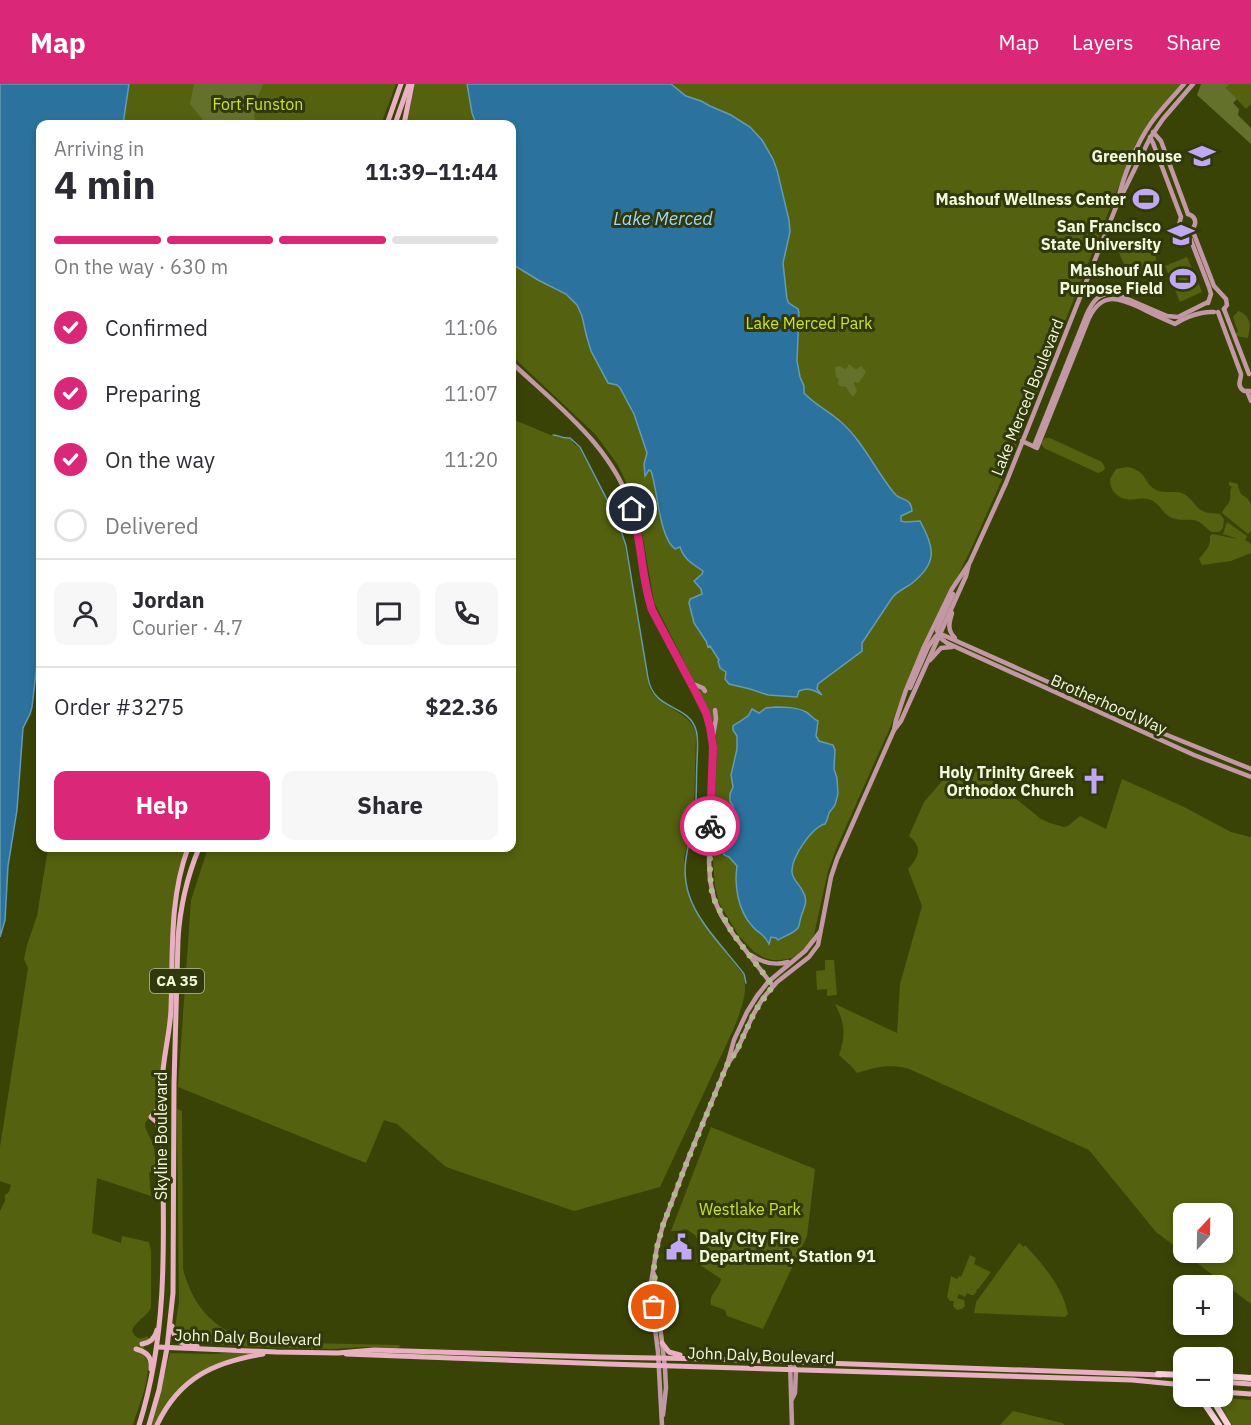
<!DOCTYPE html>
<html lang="en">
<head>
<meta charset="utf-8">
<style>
	body { margin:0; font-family:"IBM Plex Sans",sans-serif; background:#f7f7f7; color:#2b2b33; height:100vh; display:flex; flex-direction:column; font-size:22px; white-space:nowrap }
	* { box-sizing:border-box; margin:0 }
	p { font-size:20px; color:#7c7c81 }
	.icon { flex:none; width:33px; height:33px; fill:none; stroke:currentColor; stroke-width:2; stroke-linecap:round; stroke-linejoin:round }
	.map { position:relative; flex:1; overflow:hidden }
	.sheet { position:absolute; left:36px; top:36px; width:480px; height:732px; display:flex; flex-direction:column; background:#fff; border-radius:12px; box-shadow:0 3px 9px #0003 }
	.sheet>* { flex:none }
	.needle { width:39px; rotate:22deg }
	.tools { position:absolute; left:1173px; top:1119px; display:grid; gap:12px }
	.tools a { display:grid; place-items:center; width:60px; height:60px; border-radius:12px; background:#fff; box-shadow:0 3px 9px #0003; font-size:30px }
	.pin { position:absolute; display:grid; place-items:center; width:51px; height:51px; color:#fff; margin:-26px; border:3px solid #fff; border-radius:50%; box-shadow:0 2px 6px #0007 }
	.courier { position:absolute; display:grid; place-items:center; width:60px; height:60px; margin:-30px; border:4px solid #db2777; border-radius:50%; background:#fff; color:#222; box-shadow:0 2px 8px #0007 }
	.overview em { font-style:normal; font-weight:700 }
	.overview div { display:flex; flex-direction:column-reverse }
	.overview { display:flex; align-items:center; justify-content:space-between; height:102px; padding:0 18px }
	h1 { font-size:39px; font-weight:700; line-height:45px }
	.bar { display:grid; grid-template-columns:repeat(4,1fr); gap:9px 6px; align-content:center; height:72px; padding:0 18px }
	.bar i { height:8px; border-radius:4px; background:#e1e1e2 }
	.bar .current { background:#db2777 }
	.bar p { grid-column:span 4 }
	.line { display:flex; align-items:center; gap:15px; padding:0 18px; border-top:2px solid #e1e1e2 }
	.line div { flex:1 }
	.round { display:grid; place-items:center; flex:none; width:63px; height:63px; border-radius:12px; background:#f7f7f7 }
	ol { padding:0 18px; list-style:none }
	li { display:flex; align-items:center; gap:18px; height:66px }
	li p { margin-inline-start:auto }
	li .icon { padding:6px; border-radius:50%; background:#db2777; color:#fff; stroke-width:4 }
	li:last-child { color:#7c7c81 }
	li i { width:33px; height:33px; border:3px solid #e1e1e2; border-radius:50% }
	.primary-button { display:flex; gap:12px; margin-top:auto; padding:12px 18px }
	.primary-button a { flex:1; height:69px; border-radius:12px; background:#db2777; color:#fff; font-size:24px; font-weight:700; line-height:69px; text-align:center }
	.primary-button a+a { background:#f7f7f7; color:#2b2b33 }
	header { display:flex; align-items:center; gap:36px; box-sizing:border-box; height:84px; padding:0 30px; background:#db2777; color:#fff }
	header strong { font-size:28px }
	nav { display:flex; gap:33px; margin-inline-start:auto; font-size:21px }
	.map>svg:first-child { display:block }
</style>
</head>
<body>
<header>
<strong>Map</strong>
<nav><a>Map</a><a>Layers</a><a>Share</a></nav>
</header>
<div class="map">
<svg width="1251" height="1341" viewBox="0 0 1251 1341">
	<rect width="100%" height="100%" fill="#3a4306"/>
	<g fill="#54610e" fill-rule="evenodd">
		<polygon points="129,0 396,0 381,40 123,40"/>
		<polygon points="414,0 1181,0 1150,36 1135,61 1004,391 971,465 933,542 908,598 889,646 836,765 828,787 814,851 807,863 792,874 781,876 772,876 765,874 754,868 739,852 719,819 715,802 713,777 717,662 715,645 709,627 654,518 640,436 632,411 618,381 595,350 512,272 512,40 405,40"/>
		<polygon points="1230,0 1251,0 1251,20 1246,25 1226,4"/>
		<path d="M1150 154 1153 156 1158 189C1132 193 1121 184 1117 159Z"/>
		<polygon points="1187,173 1202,208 1180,218 1165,182"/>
		<path d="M1238 227C1251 231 1251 242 1248 254L1236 252V249L1238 248 1233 233Z"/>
		<path d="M512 335 553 352C559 351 563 356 570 354L574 360 579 363 618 437 622 449 632 498 649 603C659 626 690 625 696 650L694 728 684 774 686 801 691 817 700 834 743 891C749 908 740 928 734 944L660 1103 574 1127 446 1083 397 1040 384 1036 366 1079 178 1003 191 816 208 764H512Z"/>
		<polygon points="1045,354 1050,354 1102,378 1105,384 1103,387 1098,389 1044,364 1041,359"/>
		<path d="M1127 383C1147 386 1143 399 1156 406 1165 410 1175 406 1184 410 1192 414 1194 422 1201 426 1207 430 1214 429 1220 430L1224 435 1223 444 1219 448H1212C1206 445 1203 439 1197 437 1188 434 1179 438 1170 433 1163 429 1160 421 1153 417 1141 410 1130 421 1117 411 1112 407 1110 402 1110 395L1116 385Z"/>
		<path d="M1229 398 1238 400V403L1241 410 1248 415 1251 420V447L1248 450 1222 429C1223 424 1229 421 1230 415 1231 410 1229 407 1232 403L1229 401Z"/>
		<path d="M1227 438 1247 452 1245 456 1251 460V469L1231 477 1202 481 1199 475C1205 467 1211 463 1210 452L1212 450 1238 455 1223 450Z"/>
		<path d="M954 683 984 689 1041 735 1050 739 1064 743 1068 742 1080 732 1106 745 1122 695 1184 723 1231 748 1251 753V1220L1156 1148 1089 1066 907 984C887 980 877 983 857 989L850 981 839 971C846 951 845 939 835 920L897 949 900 900 922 822 908 785C919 773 923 763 909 752L924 718ZM1184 1130H1222V1168H1184Z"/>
		<path d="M48 764H188L178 795 170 936 158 1024 145 1039C145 1046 149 1051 152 1058 156 1068 155 1080 156 1090L149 1088 151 1112 97 1094 92 1149 121 1159 122 1152 149 1158 151 1167V1224C146 1233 136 1237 132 1246 134 1254 141 1257 147 1252L149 1255 145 1257 143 1270C146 1274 149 1278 148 1283 148 1302 138 1323 133 1341H0V1127L5 1117V1111L9 1108 11 1101 0 1097V1063L28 884 24 875 27 861 37 832Z"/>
		<polygon points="825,876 834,876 837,911 827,912 827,905 817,906 816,887 825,886"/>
		<path d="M177 1025 182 1027 183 1185C194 1227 218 1250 261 1258L398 1261 401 1262 398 1264 365 1263 331 1265 231 1262 181 1256 176 1251 175 1244 179 1217Z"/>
		<path d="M711 1043 815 1085 807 1152 763 1245 727 1232 725 1226 711 1221C708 1211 720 1204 721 1195L696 1178 701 1161 695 1151 686 1145 678 1147H671Z"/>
		<path d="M1019 1159 1024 1163 1025 1161C1044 1182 1062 1202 1068 1230L1065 1233 974 1229 976 1218Z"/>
		<polygon points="970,1171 976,1174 974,1180 991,1188 979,1204 976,1206 977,1207 974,1211 971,1211 967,1209 965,1213 959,1210 957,1214 964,1216 965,1222 962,1225 957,1226 953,1222 954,1217 950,1217 947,1213 951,1192 957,1195 959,1192 961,1193"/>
		<polygon points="245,1268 265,1269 233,1274 212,1282 184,1300 155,1341 152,1341 170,1269 211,1270"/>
		<polygon points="1219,1314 1251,1316 1251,1341 1232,1341 1218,1317"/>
		<polygon points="1013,1327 1062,1339 1065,1341 1000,1341"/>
	</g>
	<g fill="#64712a">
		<polygon points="194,0 263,0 254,23 255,40 206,40 190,20"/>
		<polygon points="1201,0 1230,0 1226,4 1237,15 1233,19 1239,25 1238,31 1251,44 1251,60 1197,11"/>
		<polygon points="849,280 855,285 857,285 861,282 866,288 859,299 854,298 854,301 857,306 854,312 852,312 846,303 840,302 838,300 839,295 836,293 835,283 839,282 845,285 847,284"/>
	</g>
	<g fill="#2b739e" stroke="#669bb0" stroke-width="1.5">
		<polygon points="0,0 129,0 123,40 40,40 40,555 32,623 30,630 23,644 17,726 8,782 5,836 0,853"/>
		<path d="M467 0H671L686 12 701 17 710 22 731 31 750 43 762 56 773 75 777 86 789 136 790 148 783 179 787 215 789 219 798 225 799 229 797 277 800 293 804 302V309C815 321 829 327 841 338 862 356 876 387 894 409 901 418 911 412 912 427L901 432V437L905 438 920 437C935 464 938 479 911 500 904 505 897 507 892 514L862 559V567L818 600 817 605 822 611C815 606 807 603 799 607L797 613 768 611 750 605 729 600 725 595 726 588 720 584 718 577 719 576 710 562 708 563 706 557 694 539 689 519 690 515 702 510 701 505 694 497 702 490 703 487C693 480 684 476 680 463L675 465C659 453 658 407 651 387L649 386 645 392 644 380 647 369 634 330 620 304 617 301 608 299 591 267 586 250 582 232 577 221 566 210 538 196 512 180V40H476L472 29Z"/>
		<path d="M775 623C785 623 797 623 806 628 811 631 813 635 818 637L816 652 819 657 833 661 835 666 834 685 837 694 838 710 835 721 829 729 827 736 825 740C812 743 791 774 792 788 793 797 800 800 803 808 808 816 805 822 802 830 800 834 800 840 798 844 793 850 784 852 778 856L776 854 771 853 769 860C764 849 760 851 753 843 738 827 734 802 737 782L729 773 724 771 723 763 727 757 731 745 733 722 730 717V710L733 703 731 691 737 665V652L733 646V642L748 632 752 625 759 629 766 624Z"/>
	</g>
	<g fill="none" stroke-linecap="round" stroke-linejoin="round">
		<g stroke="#669bb0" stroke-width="1.5">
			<path d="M553 351C560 351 562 355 570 354L580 363 618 437 626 462 648 594C654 628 688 619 696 646 699 656 697 668 697 678 696 695 697 712 695 729 691 758 679 780 689 811 698 839 726 866 744 890L746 899"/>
			<polyline points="731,1271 731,1268 735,1269"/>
		</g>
		<g stroke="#c398a5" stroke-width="4.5">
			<polyline points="1153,48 1161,57 1188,130"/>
			<polyline points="1150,53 1153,59 1181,133 1179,141 1182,144 1187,146"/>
			<path d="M1141 72C1146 68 1152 69 1157 73"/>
			<path d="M1118 116C1123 92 1137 59 1151 39 1161 25 1173 13 1184 0"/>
			<path d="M1188 130C1195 132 1198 139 1192 145"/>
			<polyline points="1192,145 1214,202 1226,215 1227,221 1224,225"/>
			<polyline points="1187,146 1209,203 1211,210 1208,219"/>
			<polyline points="1224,225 1249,290"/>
			<path d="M1218 228 1241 290C1241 297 1236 301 1244 307H1251"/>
			<path d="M512 279C560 324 615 364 634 431 642 462 641 496 652 526L696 609 706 629 710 643 713 663 709 777 710 796 714 815 721 831 733 850 773 902"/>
			<polyline points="1247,307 1251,317"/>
			<path d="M1022 357 1037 364 1089 234C1102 207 1119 214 1141 224 1152 230 1164 235 1175 240 1185 233 1202 227 1214 228"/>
			<path d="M1034 362 1086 232C1092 218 1099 207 1116 210L1167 232 1178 233 1208 218"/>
			<polyline points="953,510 937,546 939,553 947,559 1194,671 1251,693"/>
			<path d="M952 529C949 539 947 546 955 554"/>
			<polyline points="930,576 941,564 952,563"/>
			<polyline points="691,599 703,604 705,607"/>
			<polyline points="910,604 928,563 936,552 943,551 1167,651 1251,685"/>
			<polyline points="894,646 896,636 906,606 923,565 952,505 970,478 1006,399 1116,123 1150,54 1163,35 1193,0"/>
			<polyline points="713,651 716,635 715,626"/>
			<path d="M751 871C763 879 774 882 788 878"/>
			<polyline points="727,981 737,966 753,931 763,914 777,898 809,873 818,861 831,793 837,775 894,646 901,637 966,492 969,480"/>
			<polyline points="654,1190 665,1284 666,1304 663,1331"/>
			<polyline points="790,1278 792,1341"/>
			<polyline points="792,1315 795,1309 796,1286 794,1283"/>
			<polyline points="662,1341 658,1268 650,1205 657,1163 663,1141 690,1070 727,981 734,956 747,928 757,912 768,898 805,867 820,848"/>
		</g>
		<g stroke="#e8b0c1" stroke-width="5">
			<polyline points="387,40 401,0"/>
			<polyline points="395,40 409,0"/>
			<polyline points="404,40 412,0"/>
			<polyline points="160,1017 157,1026 151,1033 157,1038 160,1049"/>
			<path d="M172 1242C174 1259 182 1260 197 1262"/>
			<polyline points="662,1259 669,1268 680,1271"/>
			<path d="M142 1260C150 1259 155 1254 157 1246"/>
			<polyline points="157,1263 276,1268 338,1269 374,1266 600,1273 710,1275 1161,1291"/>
			<path d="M136 1265C148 1268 152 1274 151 1285"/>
			<polyline points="346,1270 607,1280 1132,1296 1184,1301"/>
			<polyline points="1222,1298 1251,1300"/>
			<polyline points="1222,1308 1251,1310"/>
			<path d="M139 1341C174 1231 161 1115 162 1002 162 976 170 951 171 925 173 871 169 815 188 764"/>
			<path d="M149 1341 159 1306 167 1264 173 1209 174 1000 178 855C180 823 187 793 199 764"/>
			<path d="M157 1341C179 1294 214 1278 263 1270"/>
		</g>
		<g stroke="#f8cfdb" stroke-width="6">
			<polyline points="1158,1290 1184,1291"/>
			<polyline points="1222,1292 1251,1294"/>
			<polyline points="1202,1312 1206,1322 1219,1341"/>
			<polyline points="1214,1312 1214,1318 1228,1341"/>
		</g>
	</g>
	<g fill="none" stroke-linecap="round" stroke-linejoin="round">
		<polyline stroke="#b1b990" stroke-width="6" stroke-dasharray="0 10.8" points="654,1223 651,1221 654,1218 656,1209 654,1184 657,1163 663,1141 685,1083 727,981 737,966 755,927 773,902 733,850 716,820 712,809 710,790 710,742"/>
		<path stroke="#db2777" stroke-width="8" d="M632 425C642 458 641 493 652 526L696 609 706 629 710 643 713 663 710 742"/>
	</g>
	<defs>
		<g id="university-bare" transform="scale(2.07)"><path d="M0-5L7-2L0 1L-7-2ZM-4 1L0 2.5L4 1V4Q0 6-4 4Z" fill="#c0a8f3" stroke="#30380c" stroke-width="2.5" paint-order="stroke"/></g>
		<g id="stadium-bare" transform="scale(2.07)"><path d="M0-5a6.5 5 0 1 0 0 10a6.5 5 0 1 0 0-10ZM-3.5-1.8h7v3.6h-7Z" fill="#c0a8f3" stroke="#30380c" stroke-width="2.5" paint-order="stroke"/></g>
		<g id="church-bare" transform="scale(2.07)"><path d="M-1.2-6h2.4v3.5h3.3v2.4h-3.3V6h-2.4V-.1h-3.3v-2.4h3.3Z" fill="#c0a8f3" stroke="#30380c" stroke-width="2.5" paint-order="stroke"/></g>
		<g id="civic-bare" transform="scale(2.07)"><path d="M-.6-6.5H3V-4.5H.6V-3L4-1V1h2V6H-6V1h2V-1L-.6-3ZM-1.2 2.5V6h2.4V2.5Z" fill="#c0a8f3" stroke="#30380c" stroke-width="2.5" paint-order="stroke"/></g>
	</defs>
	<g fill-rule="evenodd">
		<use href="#university-bare" x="1202" y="72"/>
		<use href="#stadium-bare" x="1146" y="115"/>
		<use href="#university-bare" x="1181" y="151"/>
		<use href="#stadium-bare" x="1183" y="195"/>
		<use href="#church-bare" x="1094" y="697"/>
		<use href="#civic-bare" x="679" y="1163"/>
	</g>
	<g text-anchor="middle" stroke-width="6" stroke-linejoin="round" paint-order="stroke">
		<rect fill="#30380c" stroke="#b7bf9d" stroke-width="1.5" x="150" y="885" width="54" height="24" rx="4.5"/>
		<g font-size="15" font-weight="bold" fill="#f1f9db">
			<text x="177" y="902">CA 35</text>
		</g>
		<g font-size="16" fill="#c8e42e" stroke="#30380c">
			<text x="258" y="26">Fort Funston</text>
			<text x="809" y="245">Lake Merced Park</text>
			<text x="750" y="1131">Westlake Park</text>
		</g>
		<g font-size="16" font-weight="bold" fill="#f1f9db" stroke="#30380c" text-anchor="end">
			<text x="1182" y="78">Greenhouse</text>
			<text x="1126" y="121">Mashouf Wellness Center</text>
			<text x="1161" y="148">San Francisco<tspan x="1161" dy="18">State University</tspan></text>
			<text x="1163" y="192">Malshouf All<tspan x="1163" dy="18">Purpose Field</tspan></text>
			<text x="1074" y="694">Holy Trinity Greek<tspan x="1074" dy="18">Orthodox Church</tspan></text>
			<text x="699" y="1160" text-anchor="start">Daly City Fire<tspan x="699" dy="18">Department, Station 91</tspan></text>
		</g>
		<g font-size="16" fill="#f1f9db" stroke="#30380c">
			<text transform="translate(1027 313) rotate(-68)" y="6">Lake Merced Boulevard</text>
			<text transform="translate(1109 620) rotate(24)" y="6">Brotherhood Way</text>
			<text transform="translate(161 1052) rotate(-90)" y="6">Skyline Boulevard</text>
			<text transform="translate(248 1253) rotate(2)" y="6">John Daly Boulevard</text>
			<text transform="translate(761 1271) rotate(2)" y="6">John Daly Boulevard</text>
		</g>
		<g font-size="18" font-style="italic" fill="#a1d7fd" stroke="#30380c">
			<text x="663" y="141">Lake Merced</text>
		</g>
	</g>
</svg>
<div class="tools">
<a><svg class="needle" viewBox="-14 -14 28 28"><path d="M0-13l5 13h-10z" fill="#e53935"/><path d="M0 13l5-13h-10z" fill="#7c7c81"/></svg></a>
<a>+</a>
<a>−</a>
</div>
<div class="pin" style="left:654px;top:1223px;background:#ea580c"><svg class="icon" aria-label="bag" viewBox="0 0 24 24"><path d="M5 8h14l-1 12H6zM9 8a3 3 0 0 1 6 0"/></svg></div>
<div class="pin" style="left:632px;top:425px;background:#1f2937"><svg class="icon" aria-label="home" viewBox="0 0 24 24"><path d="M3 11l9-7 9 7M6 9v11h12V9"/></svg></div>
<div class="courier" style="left:710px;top:742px"><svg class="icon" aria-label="bike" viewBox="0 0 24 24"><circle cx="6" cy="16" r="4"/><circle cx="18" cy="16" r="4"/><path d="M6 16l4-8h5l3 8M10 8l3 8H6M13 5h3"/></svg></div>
<section class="sheet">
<div class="overview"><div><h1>4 min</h1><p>Arriving in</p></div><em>11:39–11:44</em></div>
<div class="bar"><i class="current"></i><i class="current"></i><i class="current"></i><i></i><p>On the way · 630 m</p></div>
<ol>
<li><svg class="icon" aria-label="check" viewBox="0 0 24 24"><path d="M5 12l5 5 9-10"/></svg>Confirmed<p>11:06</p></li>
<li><svg class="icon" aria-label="check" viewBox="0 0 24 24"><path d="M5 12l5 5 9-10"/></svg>Preparing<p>11:07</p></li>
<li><svg class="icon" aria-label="check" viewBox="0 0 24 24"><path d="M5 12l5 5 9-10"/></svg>On the way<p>11:20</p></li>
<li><i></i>Delivered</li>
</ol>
<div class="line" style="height:108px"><a class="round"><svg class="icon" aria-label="person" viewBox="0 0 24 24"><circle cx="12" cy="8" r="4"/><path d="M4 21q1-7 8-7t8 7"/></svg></a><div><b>Jordan</b><p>Courier · 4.7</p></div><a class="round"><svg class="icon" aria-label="chat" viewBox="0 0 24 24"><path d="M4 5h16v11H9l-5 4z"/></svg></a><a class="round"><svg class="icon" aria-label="phone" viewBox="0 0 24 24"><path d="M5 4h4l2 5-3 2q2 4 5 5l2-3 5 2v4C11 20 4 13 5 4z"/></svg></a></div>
<div class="line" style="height:78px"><div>Order #3275</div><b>$22.36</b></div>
<div class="primary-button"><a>Help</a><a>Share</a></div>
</section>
</div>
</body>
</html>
